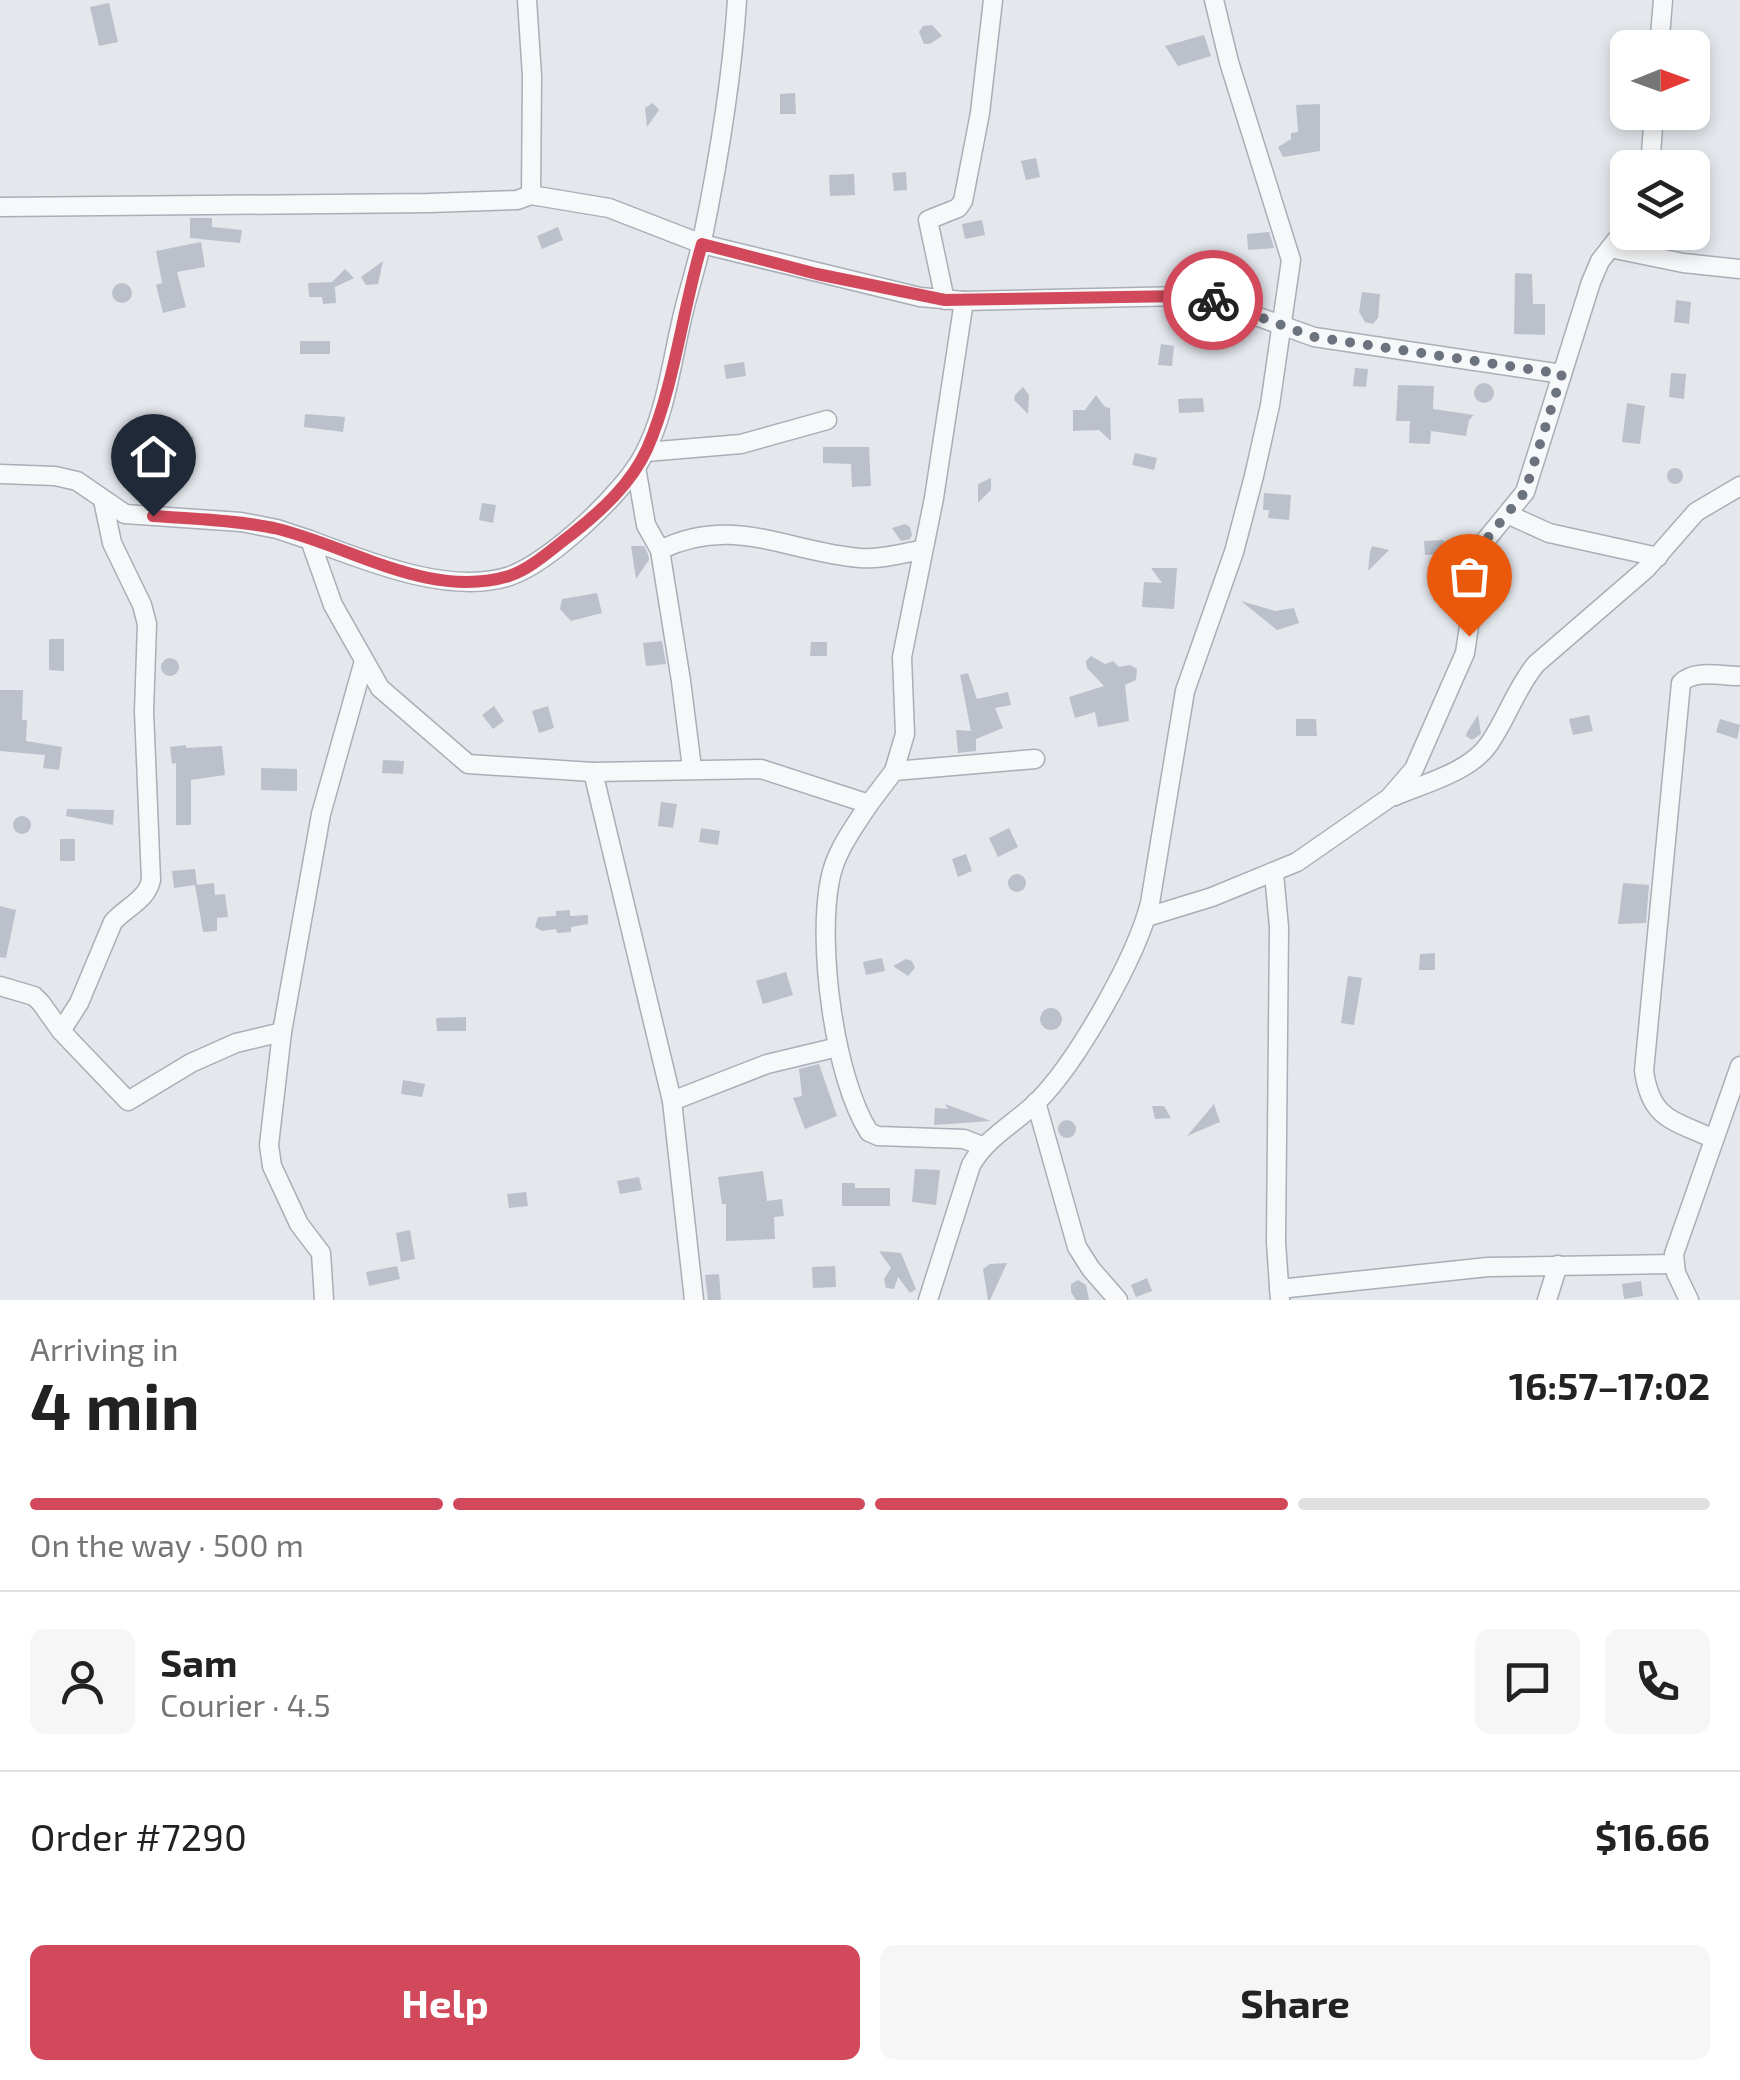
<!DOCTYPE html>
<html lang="en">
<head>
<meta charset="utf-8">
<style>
	body { margin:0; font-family:"Exo 2",sans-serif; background:#f6f6f6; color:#222; height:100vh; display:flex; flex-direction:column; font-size:38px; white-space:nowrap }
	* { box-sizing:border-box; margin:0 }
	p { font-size:32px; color:#767676 }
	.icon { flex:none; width:55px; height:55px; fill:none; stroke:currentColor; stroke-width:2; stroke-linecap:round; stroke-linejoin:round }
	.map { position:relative; height:1300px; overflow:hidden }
	.drawer { display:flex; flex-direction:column; background:#fff; flex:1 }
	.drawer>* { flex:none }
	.needle { width:65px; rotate:89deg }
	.fabs { position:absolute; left:1610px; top:30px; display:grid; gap:20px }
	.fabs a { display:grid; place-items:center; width:100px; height:100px; border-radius:15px; background:#fff; box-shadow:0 5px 15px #0003; font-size:50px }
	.pin { position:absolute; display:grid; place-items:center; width:85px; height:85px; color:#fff; margin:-102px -42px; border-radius:50% 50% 50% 0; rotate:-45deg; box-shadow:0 0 10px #0007 }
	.pin .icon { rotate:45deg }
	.courier { position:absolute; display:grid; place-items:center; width:100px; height:100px; margin:-50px; border:8px solid #d1495b; border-radius:50%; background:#fff; color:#222; box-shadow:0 2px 12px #0007 }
	.head em { font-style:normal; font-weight:700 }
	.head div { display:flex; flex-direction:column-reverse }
	.head { display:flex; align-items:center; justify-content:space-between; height:170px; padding:0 30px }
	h1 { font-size:65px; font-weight:700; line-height:75px }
	.bar { display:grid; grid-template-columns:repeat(4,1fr); gap:15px 10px; align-content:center; height:120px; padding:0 30px }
	.bar i { height:12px; border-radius:8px; background:#e0e0e0 }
	.bar .selected { background:#d1495b }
	.bar p { grid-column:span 4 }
	.line { display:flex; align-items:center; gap:25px; padding:0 30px; border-top:2px solid #e0e0e0 }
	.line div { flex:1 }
	.round { display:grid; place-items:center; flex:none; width:105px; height:105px; border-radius:15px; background:#f6f6f6 }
	.primary-button { display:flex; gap:20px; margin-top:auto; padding:20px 30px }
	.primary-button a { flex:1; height:115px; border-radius:15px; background:#d1495b; color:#fff; font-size:40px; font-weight:700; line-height:115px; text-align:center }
	.primary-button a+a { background:#f6f6f6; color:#222 }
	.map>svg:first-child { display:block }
</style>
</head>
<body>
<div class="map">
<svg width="1740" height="1300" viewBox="0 0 1740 1300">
	<rect width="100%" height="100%" fill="#e4e7ec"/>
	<g fill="#bbc0ca">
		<polygon points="109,3 118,42 99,46 90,7"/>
		<polygon points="932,25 942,36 930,44 924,44 919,32 923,26"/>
		<polygon points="1204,35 1211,56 1178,66 1165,46"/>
		<polygon points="795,93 796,114 780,114 780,94"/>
		<polygon points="653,103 659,110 647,127 645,108"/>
		<polygon points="1320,104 1320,151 1283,157 1278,147 1291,139 1291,133 1298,132 1296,105"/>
		<polygon points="1036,158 1040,177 1026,180 1021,161"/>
		<polygon points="906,172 907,190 894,191 892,173"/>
		<polygon points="854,174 855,195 830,196 829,175"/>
		<polygon points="1692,193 1707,195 1698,233 1692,232"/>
		<polygon points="190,218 212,218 212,227 242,230 240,243 190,238"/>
		<polygon points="982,220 985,235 965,239 962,224"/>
		<polygon points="558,227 563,240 542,249 537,236"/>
		<polygon points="1269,232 1274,248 1248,250 1247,234"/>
		<polygon points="201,242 205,267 177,272 186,307 163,313 156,285 162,283 156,251"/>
		<polygon points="383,261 378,284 366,285 361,277"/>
		<polygon points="345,269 354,278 335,287 336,303 323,304 322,297 309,297 308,283 332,282"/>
		<polygon points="1515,273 1532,274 1533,304 1545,304 1545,335 1514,334"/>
		<circle cx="122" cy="293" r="10"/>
		<polygon points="1362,292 1380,294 1378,318 1373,324 1365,322 1359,312"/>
		<polygon points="1676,300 1691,302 1689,324 1674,322"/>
		<rect x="300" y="341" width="30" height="13"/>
		<polygon points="1161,344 1174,346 1172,366 1158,365"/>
		<polygon points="744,362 746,376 726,379 724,365"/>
		<polygon points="1355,368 1368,369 1366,387 1353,386"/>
		<polygon points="1671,373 1686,374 1684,399 1669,397"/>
		<circle cx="1484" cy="393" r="10"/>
		<polygon points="1398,385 1434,386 1433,409 1474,415 1469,420 1466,436 1431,431 1430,444 1409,443 1410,421 1396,421"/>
		<polygon points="1023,387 1029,395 1028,414 1014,400 1015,395"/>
		<polygon points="1096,395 1105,407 1110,408 1111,441 1099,430 1073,431 1073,410 1085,410"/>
		<polygon points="1203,398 1204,412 1179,413 1178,399"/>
		<polygon points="1627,403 1645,406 1640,444 1622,442"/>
		<polygon points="305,414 345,417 343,432 304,427"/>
		<polygon points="170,432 185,432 185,437 193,436 194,451 162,454 161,437 171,437"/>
		<polygon points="823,447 869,447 871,486 852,487 851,464 823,463"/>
		<polygon points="1135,453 1157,458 1154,470 1132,465"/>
		<circle cx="1675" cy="476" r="8"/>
		<polygon points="991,478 991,490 978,503 978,484"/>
		<polygon points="1264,493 1291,495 1289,520 1268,518 1269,510 1263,510"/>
		<polygon points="482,503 496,505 493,523 479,520"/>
		<polygon points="905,524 910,527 912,535 910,539 901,541 892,528"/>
		<polygon points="1444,540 1444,554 1425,555 1424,541"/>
		<polygon points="631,546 644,546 648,554 649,560 636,579"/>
		<polygon points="1372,546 1389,550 1368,571 1370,552"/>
		<polygon points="1151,568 1177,568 1174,609 1142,607 1144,582 1162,583"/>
		<polygon points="597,593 602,613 571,621 560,609 562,599"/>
		<polygon points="1241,601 1275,611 1294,608 1299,623 1277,630"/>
		<polygon points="49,639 64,639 64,671 49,670"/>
		<polygon points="662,641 666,664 646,666 643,643"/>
		<polygon points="811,642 827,642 827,656 810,656"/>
		<polygon points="1091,656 1105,664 1113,661 1119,667 1130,665 1137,669 1136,680 1125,685 1129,721 1098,727 1095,712 1075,718 1069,697 1104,686 1087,668 1086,661"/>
		<circle cx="170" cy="667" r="9"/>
		<polygon points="968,673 977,699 1008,692 1011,705 995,708 1003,728 976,739 976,751 958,753 956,730 971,731 960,675"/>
		<polygon points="0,690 23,690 22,720 27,720 26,741 62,747 59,770 43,768 45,755 0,751"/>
		<polygon points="494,706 504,721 493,729 482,715"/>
		<polygon points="548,706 554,728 539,733 532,711"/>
		<polygon points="1478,715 1481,734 1472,740 1466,736 1467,732"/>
		<polygon points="1589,715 1593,731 1573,735 1569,719"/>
		<polygon points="1296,719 1316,719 1317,736 1296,736"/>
		<polygon points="1720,719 1740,725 1737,739 1716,732"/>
		<polygon points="186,745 186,748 222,746 225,775 191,780 191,825 176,825 176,763 172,764 170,747"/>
		<polygon points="383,760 404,761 403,774 382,773"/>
		<polygon points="261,768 297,769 297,791 261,790"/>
		<polygon points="661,802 677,804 673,828 658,826"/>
		<polygon points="67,809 114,810 113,825 66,816"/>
		<circle cx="22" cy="825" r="9"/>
		<polygon points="701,828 720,831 718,845 699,842"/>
		<polygon points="1009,828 1018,847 998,857 989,838"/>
		<rect x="60" y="839" width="15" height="22"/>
		<polygon points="966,854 972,871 958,877 952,859"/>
		<polygon points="195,869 197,885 214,883 215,895 225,894 228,917 217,918 217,931 203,932 195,885 174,888 172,871"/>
		<circle cx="1017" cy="883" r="9"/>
		<polygon points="1623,883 1649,885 1646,923 1618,924"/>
		<polygon points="0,906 16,910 6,958 0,957"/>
		<polygon points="570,910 570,916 588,915 588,924 571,927 571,932 557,933 556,929 542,931 535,927 538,917 556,916 556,911"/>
		<polygon points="1435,953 1435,970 1419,970 1420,954"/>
		<polygon points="882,958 885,971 866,975 863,962"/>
		<polygon points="906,959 912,961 915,968 908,976 893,966"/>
		<polygon points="786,972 793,995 763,1004 756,981"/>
		<polygon points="1348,976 1362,978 1354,1025 1341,1023"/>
		<circle cx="1051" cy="1019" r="11"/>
		<polygon points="466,1017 466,1031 437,1031 436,1018"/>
		<polygon points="819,1064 837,1116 805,1129 793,1098 802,1096 799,1069"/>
		<polygon points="403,1080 425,1084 422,1097 401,1094"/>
		<polygon points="945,1104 991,1121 934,1125 935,1108 948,1109"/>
		<polygon points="1214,1104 1220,1122 1187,1136"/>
		<polygon points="1152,1106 1164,1106 1171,1118 1155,1119"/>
		<circle cx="1067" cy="1129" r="9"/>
		<polygon points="915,1169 940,1170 936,1205 912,1202"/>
		<polygon points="763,1171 767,1201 782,1199 784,1216 774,1217 775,1239 726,1241 726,1204 722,1204 718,1177"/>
		<polygon points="639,1177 642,1190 620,1194 617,1181"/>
		<polygon points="842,1183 855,1183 855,1188 890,1188 890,1206 842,1206"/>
		<polygon points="526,1192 528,1206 509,1208 507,1194"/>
		<polygon points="410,1230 415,1259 401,1262 396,1233"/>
		<polygon points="879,1251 901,1253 916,1289 910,1293 898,1277 894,1289 886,1288 884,1279 891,1268"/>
		<polygon points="1007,1263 990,1300 988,1300 983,1269 990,1264"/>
		<polygon points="397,1266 400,1279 369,1286 366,1272"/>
		<polygon points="835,1266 836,1287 813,1288 812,1267"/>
		<polygon points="719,1274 721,1300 708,1300 705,1275"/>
		<polygon points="1147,1278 1152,1291 1136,1297 1131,1285"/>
		<polygon points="1078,1280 1086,1285 1089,1300 1076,1300 1071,1292 1071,1284"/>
		<polygon points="1641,1281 1643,1296 1624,1299 1622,1284"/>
	</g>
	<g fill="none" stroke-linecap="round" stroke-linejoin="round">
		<g stroke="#a9aeb7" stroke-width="21">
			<g id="minor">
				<polyline points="527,0 532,76 531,195"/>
				<polyline points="1659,48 1663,0"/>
				<polyline points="1650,168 1654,112"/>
				<polyline points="0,207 429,203 517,200 531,195 609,208 702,244 920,297 964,301 1183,296 1209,299 1314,337 1562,374"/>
				<polyline points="1610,248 1683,263 1740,269"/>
				<polyline points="945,300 928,220 958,208 963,201 980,113 993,0"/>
				<polyline points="646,452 741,444 827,420"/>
				<polyline points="636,467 646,525 660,550 681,681 692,768"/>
				<polyline points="0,474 55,476 77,481 125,514 241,522 277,529 310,540 333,605 380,688 468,764 593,772 761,769 869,804 894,771 1035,759"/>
				<polyline points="1507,514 1549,533 1658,557"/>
				<path d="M310 540C366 561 450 596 510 576 551 561 624 493 644 454 665 415 671 366 681 323 687 295 696 269 702 241 718 163 732 80 737 0"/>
				<path d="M660 550C733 514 787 552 860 558 880 560 902 553 922 550"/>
				<polyline points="894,771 905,734 902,657 934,498 964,301"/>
				<polyline points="593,772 672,1101 694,1300"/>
				<path d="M1395 796C1425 783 1470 772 1489 744 1507 718 1516 688 1536 664L1646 569 1696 512 1740 486"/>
				<path d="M869 804C854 827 835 852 830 880 817 944 834 1077 869 1132L878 1136 964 1139 982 1146"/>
				<polyline points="1274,874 1279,927 1276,1242 1280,1300"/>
				<polyline points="1147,917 1212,897 1297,862 1389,798 1414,769 1465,653 1481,546 1525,492 1591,282 1600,261 1628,225"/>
				<polyline points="0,986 34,996 41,1003 61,1031 128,1101 191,1063 236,1043 282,1032"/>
				<path d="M61 1031 79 1003 113 922C125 908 147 900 151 880L144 711 147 624 142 605 112 543 103 500"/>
				<polyline points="672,1101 767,1064 838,1047"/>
				<polyline points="1036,1102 1077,1247 1091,1269 1118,1300"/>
				<path d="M1714 1139C1673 1120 1651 1120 1644 1071L1681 683C1694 669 1721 676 1740 676"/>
				<polyline points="1279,1289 1488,1267 1673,1264"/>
				<polyline points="324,1300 321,1253 299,1224 272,1166 269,1145 282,1032 321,814 364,661"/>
				<path d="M928 1300 971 1165C987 1137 1014 1124 1037 1102 1077 1062 1136 958 1150 903L1185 691 1234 552 1254 476 1270 405 1291 260 1229 62 1214 0"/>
				<polyline points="1547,1300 1558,1265"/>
				<polyline points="1689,1300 1676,1273 1674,1254 1740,1066"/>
			</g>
		</g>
		<use href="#minor" stroke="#f7f8fa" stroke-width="18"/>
	</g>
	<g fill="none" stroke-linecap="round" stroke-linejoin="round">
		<polyline stroke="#6c737f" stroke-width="10" stroke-dasharray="0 18" points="1213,300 1314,337 1562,374 1525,492 1481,546 1469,636"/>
		<path stroke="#d1495b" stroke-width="12" d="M153 516C193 519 234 520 274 528 349 545 428 600 509 576 531 569 553 548 572 534 601 511 631 484 647 449 675 385 682 311 702 244L817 274 945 300 1183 296 1213 300"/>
	</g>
</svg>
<div class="fabs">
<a><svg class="needle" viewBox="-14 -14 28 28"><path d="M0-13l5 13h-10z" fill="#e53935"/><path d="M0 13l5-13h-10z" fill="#767676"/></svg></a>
<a><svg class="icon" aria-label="layers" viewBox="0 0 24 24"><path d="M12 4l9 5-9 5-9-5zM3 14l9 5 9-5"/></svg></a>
</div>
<div class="pin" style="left:1469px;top:636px;background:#ea580c"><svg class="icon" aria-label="bag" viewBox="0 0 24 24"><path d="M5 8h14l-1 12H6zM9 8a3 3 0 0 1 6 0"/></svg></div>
<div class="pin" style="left:153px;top:516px;background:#1f2937"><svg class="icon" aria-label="home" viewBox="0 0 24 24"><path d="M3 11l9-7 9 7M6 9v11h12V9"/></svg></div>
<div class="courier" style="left:1213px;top:300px"><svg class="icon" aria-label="bike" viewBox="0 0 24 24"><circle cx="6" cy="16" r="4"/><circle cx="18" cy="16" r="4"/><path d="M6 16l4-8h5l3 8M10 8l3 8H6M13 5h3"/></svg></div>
</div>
<section class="drawer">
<div class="head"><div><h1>4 min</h1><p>Arriving in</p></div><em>16:57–17:02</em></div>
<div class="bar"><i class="selected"></i><i class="selected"></i><i class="selected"></i><i></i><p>On the way · 500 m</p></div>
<div class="line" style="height:180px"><a class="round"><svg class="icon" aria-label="person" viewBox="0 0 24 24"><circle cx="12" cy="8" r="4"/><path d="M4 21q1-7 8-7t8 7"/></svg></a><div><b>Sam</b><p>Courier · 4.5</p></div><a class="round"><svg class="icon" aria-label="chat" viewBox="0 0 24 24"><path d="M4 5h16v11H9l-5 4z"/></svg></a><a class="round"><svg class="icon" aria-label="phone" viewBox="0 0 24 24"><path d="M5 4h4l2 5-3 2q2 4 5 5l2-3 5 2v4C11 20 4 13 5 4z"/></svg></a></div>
<div class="line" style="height:130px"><div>Order #7290</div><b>$16.66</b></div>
<div class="primary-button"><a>Help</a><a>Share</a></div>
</section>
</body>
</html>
